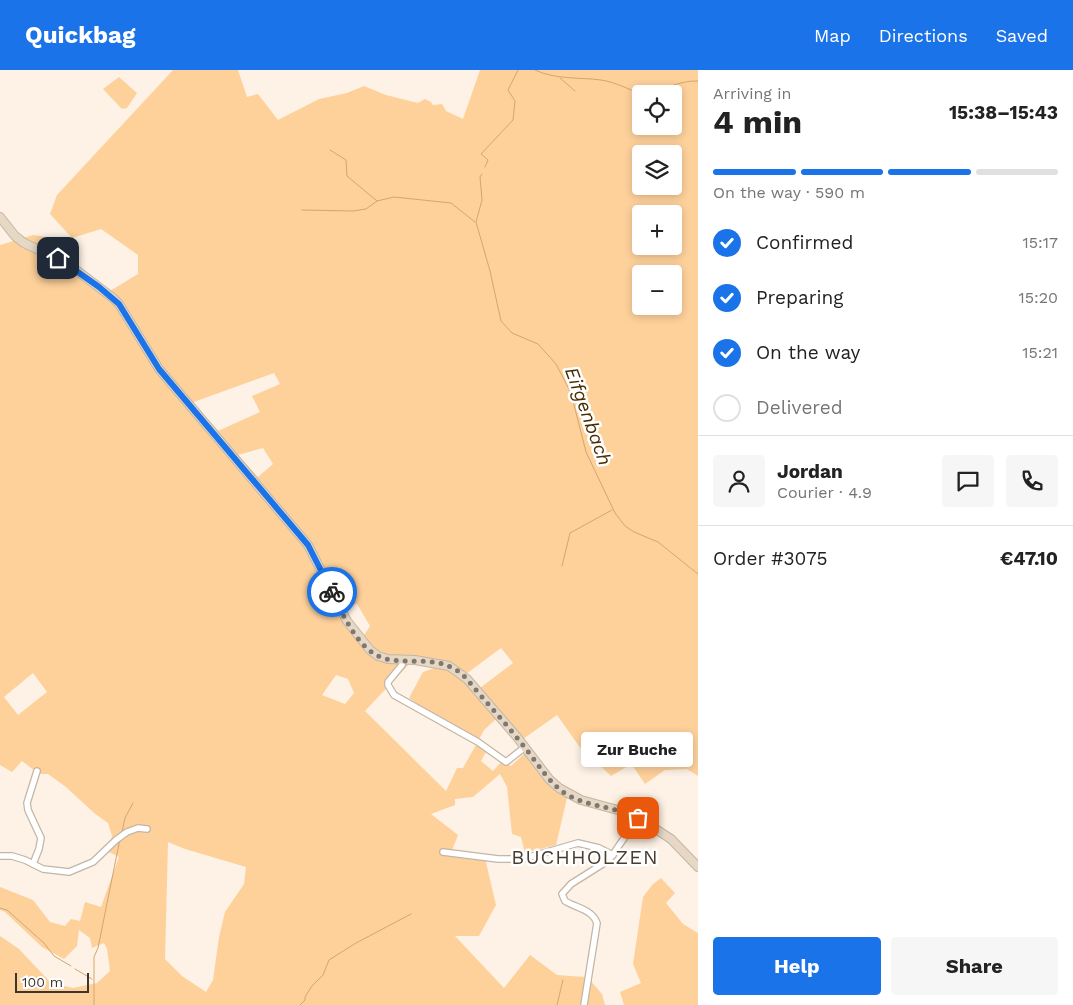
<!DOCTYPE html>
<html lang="en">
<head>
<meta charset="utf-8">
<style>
	body { margin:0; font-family:"Work Sans",sans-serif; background:#f6f6f6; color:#222; height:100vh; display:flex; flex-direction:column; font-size:19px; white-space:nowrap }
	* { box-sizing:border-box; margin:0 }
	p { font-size:16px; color:#767676 }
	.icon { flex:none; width:28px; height:28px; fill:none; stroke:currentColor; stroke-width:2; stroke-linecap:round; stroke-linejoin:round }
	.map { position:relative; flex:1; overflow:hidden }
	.sheet { display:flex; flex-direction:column; background:#fff; width:375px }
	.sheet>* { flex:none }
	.buttons { position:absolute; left:632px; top:15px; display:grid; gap:10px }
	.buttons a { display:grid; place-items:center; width:50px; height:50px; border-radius:5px; background:#fff; box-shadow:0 2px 8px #0003; font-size:25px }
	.scale { position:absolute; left:15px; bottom:12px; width:74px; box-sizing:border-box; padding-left:5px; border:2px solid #3b362f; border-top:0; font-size:14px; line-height:18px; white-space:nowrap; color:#3b362f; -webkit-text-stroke:4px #fff; paint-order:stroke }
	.pin { position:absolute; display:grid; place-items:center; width:42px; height:42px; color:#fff; margin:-21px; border-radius:10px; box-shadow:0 2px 8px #0006 }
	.courier { position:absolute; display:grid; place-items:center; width:50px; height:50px; margin:-25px; border:4px solid #1a73e8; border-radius:50%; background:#fff; color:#222; box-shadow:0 1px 6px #0007 }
	.bubble { position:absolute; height:35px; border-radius:5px; background:#fff; box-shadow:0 2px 8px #0003; font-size:16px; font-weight:700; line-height:35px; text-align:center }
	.summary em { font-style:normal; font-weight:700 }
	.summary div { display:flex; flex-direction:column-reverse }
	.summary { display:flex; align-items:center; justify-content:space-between; height:85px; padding:0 15px }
	h1 { font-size:32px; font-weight:700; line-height:38px }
	.bar { display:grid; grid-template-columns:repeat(4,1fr); gap:8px 5px; align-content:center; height:60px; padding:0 15px }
	.bar i { height:6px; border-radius:4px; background:#e0e0e0 }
	.bar .selected { background:#1a73e8 }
	.bar p { grid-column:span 4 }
	.line { display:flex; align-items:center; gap:12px; padding:0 15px; border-top:1px solid #e0e0e0 }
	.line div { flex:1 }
	.round { display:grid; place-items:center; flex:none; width:52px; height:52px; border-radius:5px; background:#f6f6f6 }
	ol { padding:0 15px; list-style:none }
	li { display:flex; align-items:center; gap:15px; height:55px }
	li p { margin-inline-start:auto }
	li .icon { padding:5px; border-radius:50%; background:#1a73e8; color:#fff; stroke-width:4 }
	li:last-child { color:#767676 }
	li i { width:28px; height:28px; border:2px solid #e0e0e0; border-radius:50% }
	.button { display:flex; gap:10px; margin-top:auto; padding:10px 15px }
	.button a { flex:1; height:58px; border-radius:5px; background:#1a73e8; color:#fff; font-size:20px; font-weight:700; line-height:58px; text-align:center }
	.button a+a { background:#f6f6f6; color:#222 }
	header { display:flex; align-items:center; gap:30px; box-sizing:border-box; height:70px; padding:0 25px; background:#1a73e8; color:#fff }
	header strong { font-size:24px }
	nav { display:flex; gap:28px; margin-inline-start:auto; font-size:18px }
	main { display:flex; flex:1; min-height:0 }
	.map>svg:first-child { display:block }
</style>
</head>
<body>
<header>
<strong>Quickbag</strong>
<nav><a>Map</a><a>Directions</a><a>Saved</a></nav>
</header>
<main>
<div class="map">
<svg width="698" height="935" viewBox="0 0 698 935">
	<rect width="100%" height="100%" fill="#fdf2e5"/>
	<g fill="#fed19b" fill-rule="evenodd">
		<path d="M173 0H238L247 27 258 24 278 50 319 29 347 23 364 16 386 25 418 33 425 29 431 32 433 35 442 34 446 41 463 49 480 0H698V706L687 699 665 700 645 714 632 695 628 696 611 706 586 682 584 683 557 645 523 669 480 618 513 593 501 578 466 604C450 594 435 588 415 588L365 641 446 721 457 698H463L477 673 487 680 481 691 493 701 501 692 511 696 526 682 549 713 567 728 556 775 525 783 521 767 512 764 507 717 500 704 473 727 455 729V735L431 744 458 765 451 783 485 788 496 835 479 866H455L504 918 530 885 557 905 585 907 582 935H0V866L19 879 51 913 73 918 97 913 110 901 107 879 104 873 92 878 90 868 79 860 77 876 64 889 42 877 5 842 0 840V817L33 830 50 852 65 856 71 849 80 851 85 832 101 837 119 787 109 782 112 766 108 753 94 743 66 717 48 704H39L22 691 12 702 0 695V175L33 165 47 167 52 188 77 204 85 201 110 221 138 204V185L101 159 72 168 50 144 57 125ZM641 24H674V56H641ZM641 84H674V116H641ZM641 144H674V176H641ZM641 204H674V236H641ZM274 303 280 314 252 326 260 342 218 361 191 333ZM263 378 273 394 258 407 238 385ZM357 534 370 556 363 567 351 555 342 536ZM33 603 47 622 18 645 4 627ZM336 605 348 609 354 623 345 634 322 625ZM168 772 185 779 246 797 244 814 225 842 219 867 213 910 206 922 182 906 165 889Z"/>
		<polygon points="119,7 137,23 127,38 122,39 103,19"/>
		<polygon points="440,596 463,608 496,649 484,660 479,669 429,642 409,628 423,602"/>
		<polygon points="661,808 675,823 666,833 683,854 698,863 698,935 624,935 620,922 641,913 633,894 643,827 652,815"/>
		<polygon points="589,909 602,924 605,935 585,935"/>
	</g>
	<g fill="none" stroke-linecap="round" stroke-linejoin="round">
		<g stroke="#d2a670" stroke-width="1">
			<path d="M535 0C556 10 579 7 601 10 615 12 628 19 641 24"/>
			<polyline points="560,8 575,21"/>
			<path d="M644 24C663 21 679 10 698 11"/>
			<polyline points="330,80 346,90 347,106 377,131"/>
			<polyline points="485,97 488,90 481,84 513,50 515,31 508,20 518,0"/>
			<polyline points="482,104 480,107 482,130 476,152 490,201 501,251 512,263 538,274 556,294 571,323 586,382 615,443 625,456 634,462 658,472 698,504"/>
			<polyline points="302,140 353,141 366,139 377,131 394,127 451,133 475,152"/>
			<polyline points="562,496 570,463 612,440"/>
			<polyline points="122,762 125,748 133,733"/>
			<polyline points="0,838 7,840 44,873 54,886 71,896"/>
			<polyline points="75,899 92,909"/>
			<polyline points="94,935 94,887 98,878 120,769"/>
			<polyline points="300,935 305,930 305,927 312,916 323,905 329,890 356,873 411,844"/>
			<polyline points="557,935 563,910"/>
		</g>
		<g stroke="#c3b6a6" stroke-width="8">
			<g id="street">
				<polyline points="403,590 402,595 388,612 388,615 394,625 478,672 506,692 525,677"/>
				<polyline points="443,782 498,789 523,789 578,773 599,778 613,785"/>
				<polyline points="0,786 12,786 25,790 43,799 69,802 93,792 116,770 127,762 138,758 147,759"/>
				<polyline points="33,794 39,779 41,768 28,740 27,733 37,701"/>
				<path d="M584 935 597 853C592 839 576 838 565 831L562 824 571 814 609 790 638 748"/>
			</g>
		</g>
		<g stroke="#c3b6a6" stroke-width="10">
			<polyline id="secondary" points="0,147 15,166 24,173 67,193 113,228 119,234 159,299 308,475 347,551 370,580 378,586 388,589 415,590 449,596 467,609 517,667 549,709 559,718 581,730 625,742 648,754 671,769 698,797"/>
		</g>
		<use href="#street" stroke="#fff" stroke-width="5.5"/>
		<use href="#secondary" stroke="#e6d8c5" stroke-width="8"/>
	</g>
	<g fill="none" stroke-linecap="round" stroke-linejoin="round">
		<path stroke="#7f786f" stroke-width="5" stroke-dasharray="0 9" d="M332 522C342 543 356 575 378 586 404 598 435 582 462 604 469 611 475 619 482 627 497 644 512 661 526 679 538 694 548 711 563 722 585 737 614 736 638 748"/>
		<polyline stroke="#1a73e8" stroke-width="6" points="58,188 99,217 119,234 159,299 308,475 332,522"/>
	</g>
	<g text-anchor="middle" stroke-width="5" stroke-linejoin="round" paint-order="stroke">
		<g font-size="19" font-style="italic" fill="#492c00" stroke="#fff">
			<text transform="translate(589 346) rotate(70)" y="7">Eifgenbach</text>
		</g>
		<g font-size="20" letter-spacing="1" fill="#483d30" stroke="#fff">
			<text x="585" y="794">BUCHHOLZEN</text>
		</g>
	</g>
</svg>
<div class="buttons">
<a><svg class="icon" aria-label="locate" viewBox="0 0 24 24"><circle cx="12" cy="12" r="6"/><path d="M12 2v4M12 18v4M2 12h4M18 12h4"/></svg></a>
<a><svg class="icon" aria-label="layers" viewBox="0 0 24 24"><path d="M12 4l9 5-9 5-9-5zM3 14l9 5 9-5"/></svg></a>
<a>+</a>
<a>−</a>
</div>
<div class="scale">100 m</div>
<div class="pin" style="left:638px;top:748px;background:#ea580c"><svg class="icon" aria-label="bag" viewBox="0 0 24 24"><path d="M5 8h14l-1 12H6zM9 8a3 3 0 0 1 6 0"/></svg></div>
<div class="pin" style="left:58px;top:188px;background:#1f2937"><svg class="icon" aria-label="home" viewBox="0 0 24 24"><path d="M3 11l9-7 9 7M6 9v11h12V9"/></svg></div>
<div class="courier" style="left:332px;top:522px"><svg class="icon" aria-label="bike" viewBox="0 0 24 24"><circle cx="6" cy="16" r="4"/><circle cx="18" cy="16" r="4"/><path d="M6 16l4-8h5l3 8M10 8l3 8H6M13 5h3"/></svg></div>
<div class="bubble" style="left:581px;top:662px;width:112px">Zur Buche</div>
</div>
<section class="sheet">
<div class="summary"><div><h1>4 min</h1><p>Arriving in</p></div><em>15:38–15:43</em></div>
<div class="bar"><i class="selected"></i><i class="selected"></i><i class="selected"></i><i></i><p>On the way · 590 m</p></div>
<ol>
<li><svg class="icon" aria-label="check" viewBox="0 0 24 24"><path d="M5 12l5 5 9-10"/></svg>Confirmed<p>15:17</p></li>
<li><svg class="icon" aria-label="check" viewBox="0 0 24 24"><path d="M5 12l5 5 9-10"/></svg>Preparing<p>15:20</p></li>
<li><svg class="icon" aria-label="check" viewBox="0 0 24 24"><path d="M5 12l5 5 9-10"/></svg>On the way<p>15:21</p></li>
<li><i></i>Delivered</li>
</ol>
<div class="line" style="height:90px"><a class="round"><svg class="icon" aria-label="person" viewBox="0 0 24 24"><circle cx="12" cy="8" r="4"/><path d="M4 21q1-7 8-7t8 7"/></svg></a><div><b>Jordan</b><p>Courier · 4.9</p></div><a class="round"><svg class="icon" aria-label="chat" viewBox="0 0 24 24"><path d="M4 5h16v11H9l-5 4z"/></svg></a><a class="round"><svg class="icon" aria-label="phone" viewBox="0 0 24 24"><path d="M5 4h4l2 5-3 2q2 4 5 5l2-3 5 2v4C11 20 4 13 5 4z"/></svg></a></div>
<div class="line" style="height:65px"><div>Order #3075</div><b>€47.10</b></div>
<div class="button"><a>Help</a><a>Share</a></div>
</section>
</main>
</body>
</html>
